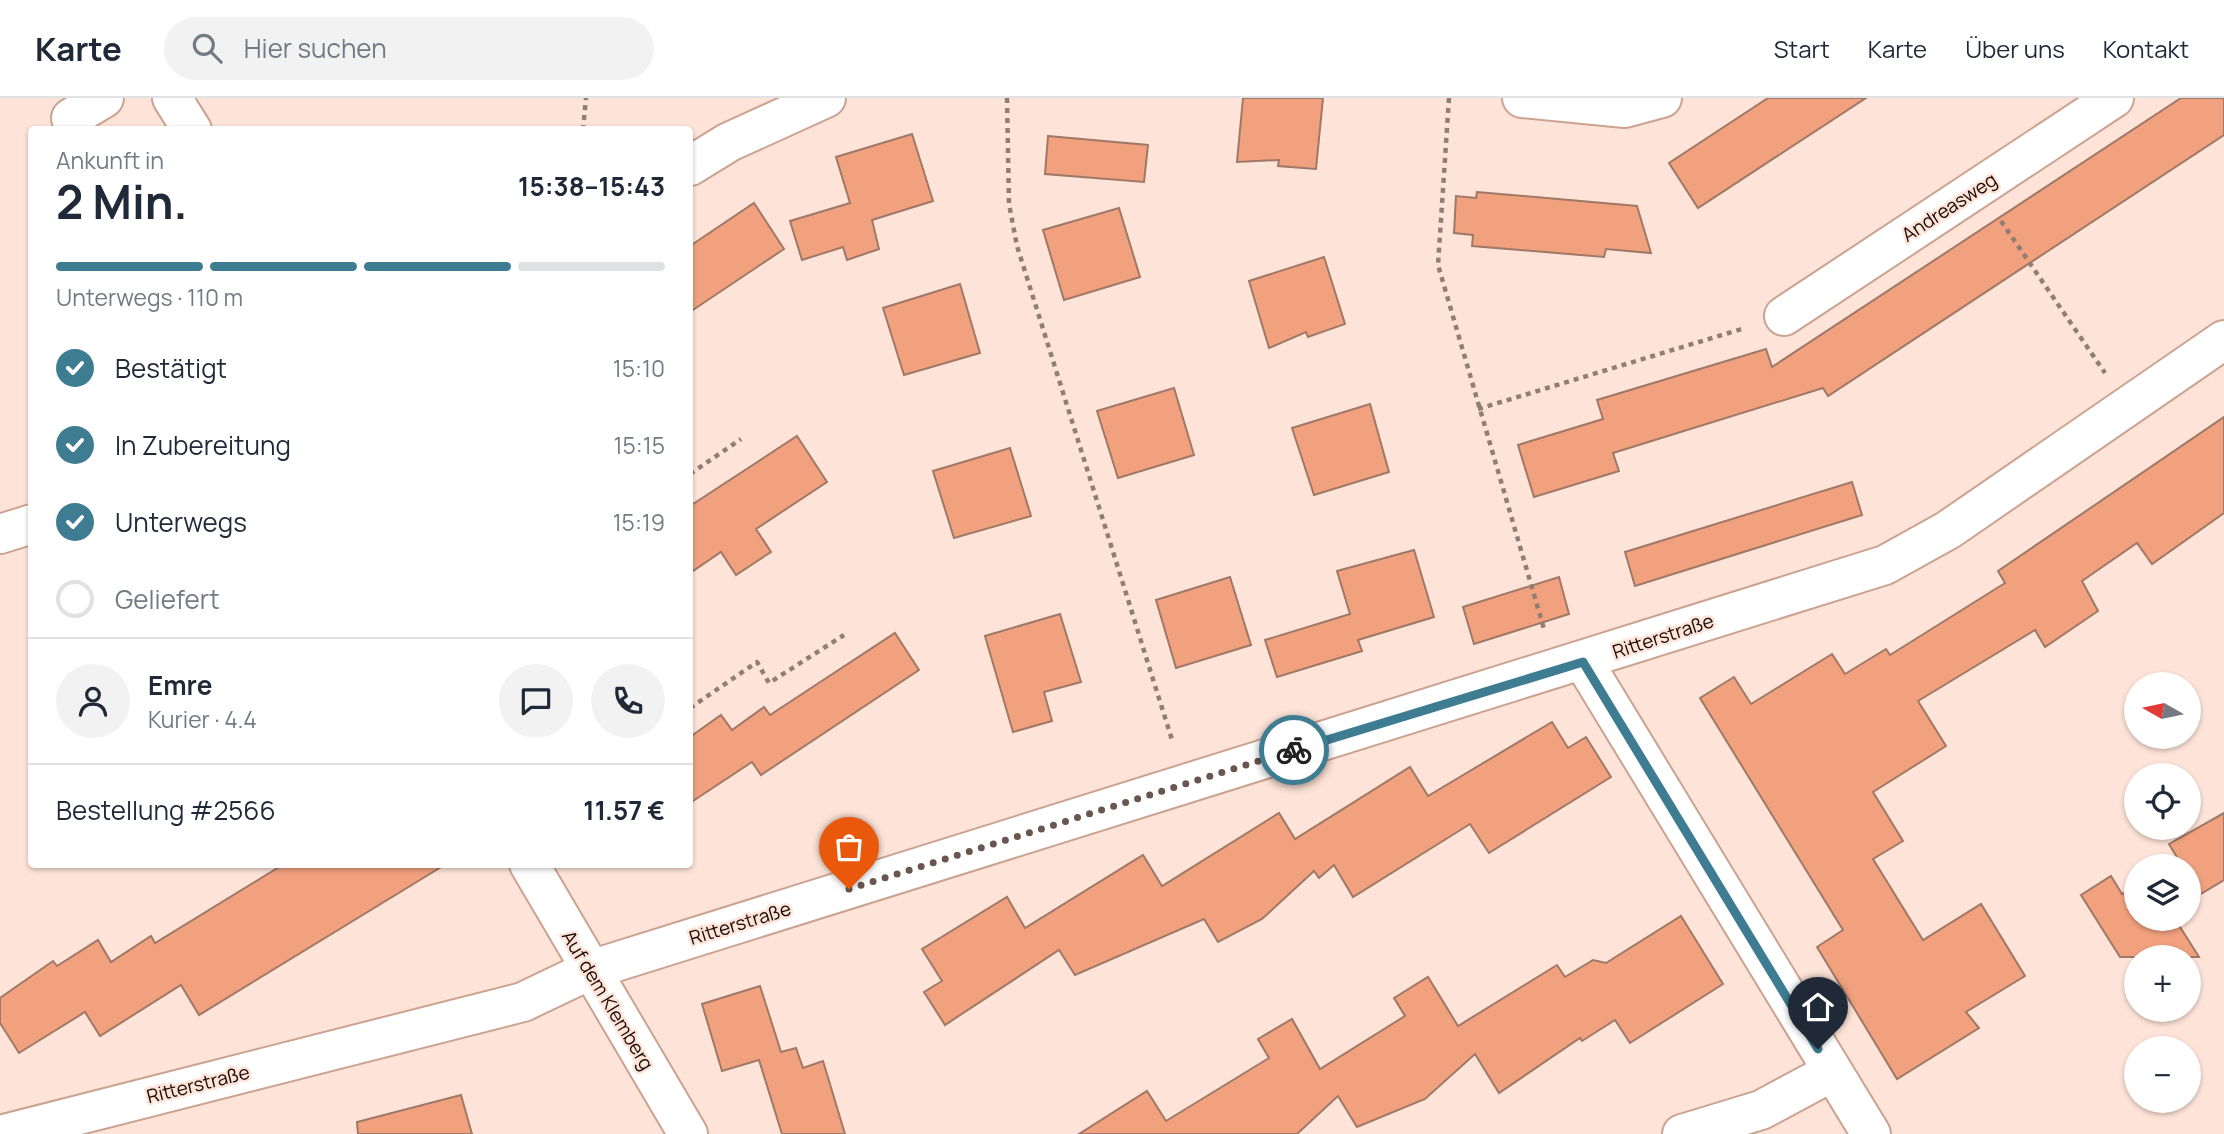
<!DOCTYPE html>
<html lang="de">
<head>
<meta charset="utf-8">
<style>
	body { margin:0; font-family:Manrope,sans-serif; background:#f2f2f3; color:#1f2937; height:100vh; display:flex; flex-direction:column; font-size:26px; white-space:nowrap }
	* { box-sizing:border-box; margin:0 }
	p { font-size:23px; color:#747a83 }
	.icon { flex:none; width:38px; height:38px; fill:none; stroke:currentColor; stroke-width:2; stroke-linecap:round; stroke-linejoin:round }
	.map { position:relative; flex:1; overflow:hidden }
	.details { position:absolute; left:28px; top:28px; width:665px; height:742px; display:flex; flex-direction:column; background:#fff; border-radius:7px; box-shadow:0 2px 5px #0004 }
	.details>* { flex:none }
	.needle { width:46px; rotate:279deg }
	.fabs { position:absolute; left:2124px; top:574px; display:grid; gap:14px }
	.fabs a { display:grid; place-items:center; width:77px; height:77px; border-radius:50%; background:#fff; box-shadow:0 2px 5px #0004; font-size:35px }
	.pin { position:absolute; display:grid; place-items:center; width:60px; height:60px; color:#fff; margin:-72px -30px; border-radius:50% 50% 50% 0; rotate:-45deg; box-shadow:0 0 7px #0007 }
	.pin .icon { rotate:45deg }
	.courier { position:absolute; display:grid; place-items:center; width:70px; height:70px; margin:-35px; border:5px solid #3e7c92; border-radius:50%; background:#fff; color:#222; box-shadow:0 2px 9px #0007 }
	.headline em { font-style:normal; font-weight:700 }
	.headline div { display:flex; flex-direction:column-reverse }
	.headline { display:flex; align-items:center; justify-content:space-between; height:119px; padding:0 28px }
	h1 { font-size:46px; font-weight:700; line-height:52px }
	.bar { display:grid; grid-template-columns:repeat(4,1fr); gap:10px 7px; align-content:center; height:84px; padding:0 28px }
	.bar i { height:9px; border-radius:5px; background:#e0e1e3 }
	.bar .current { background:#3e7c92 }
	.bar p { grid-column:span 4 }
	.line { display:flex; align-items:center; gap:18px; padding:0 28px; border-top:2px solid #e0e1e3 }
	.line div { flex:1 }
	.round { display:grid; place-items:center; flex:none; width:74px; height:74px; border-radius:37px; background:#f2f2f3 }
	ol { padding:0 28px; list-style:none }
	li { display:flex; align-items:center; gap:21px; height:77px }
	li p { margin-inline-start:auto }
	li .icon { padding:7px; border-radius:50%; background:#3e7c92; color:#fff; stroke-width:4 }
	li:last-child { color:#747a83 }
	li i { width:38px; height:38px; border:4px solid #e0e1e3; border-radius:50% }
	header { display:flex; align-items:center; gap:42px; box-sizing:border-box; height:98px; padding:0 35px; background:#fff; border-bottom:2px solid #e0e1e3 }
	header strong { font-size:33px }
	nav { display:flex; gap:38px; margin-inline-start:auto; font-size:24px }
	.search { width:490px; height:63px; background:#f2f2f3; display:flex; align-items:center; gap:18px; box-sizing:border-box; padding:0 24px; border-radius:38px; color:#747a83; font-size:26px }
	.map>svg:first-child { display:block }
</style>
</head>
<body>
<header>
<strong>Karte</strong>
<div class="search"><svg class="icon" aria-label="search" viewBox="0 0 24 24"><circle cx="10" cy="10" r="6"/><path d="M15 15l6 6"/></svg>Hier suchen</div>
<nav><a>Start</a><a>Karte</a><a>Über uns</a><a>Kontakt</a></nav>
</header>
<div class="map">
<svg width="2224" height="1036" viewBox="0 0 2224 1036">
	<rect width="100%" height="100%" fill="#fee4d8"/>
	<g fill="#f1a17e" stroke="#9f7867" stroke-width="2">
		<polygon points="1243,0 1323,0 1316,71 1278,68 1279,62 1237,64"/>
		<polygon points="1768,0 1866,0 1698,110 1669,65"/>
		<polygon points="2181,0 2224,0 2224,37 1828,298 1823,290 1613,355 1619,373 1534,399 1518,347 1603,321 1597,302 1766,251 1772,269"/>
		<polygon points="912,36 933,103 872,122 879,151 847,162 843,149 802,162 790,123 850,105 836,59"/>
		<polygon points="1048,38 1148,47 1144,84 1045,76"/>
		<polygon points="1477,94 1637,108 1651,155 1606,151 1604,159 1472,148 1473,137 1454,135 1456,98 1476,100"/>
		<polygon points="754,105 784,151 690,214 690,148"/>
		<polygon points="1119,110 1140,179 1064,202 1043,132"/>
		<polygon points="1324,159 1345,226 1308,239 1306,234 1269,250 1249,183"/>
		<polygon points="960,186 980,255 904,277 883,210"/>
		<polygon points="1174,290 1194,357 1118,380 1097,313"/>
		<polygon points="1370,306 1389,374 1314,397 1292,330"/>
		<polygon points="2224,319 2224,415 2152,466 2137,445 2082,483 2098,513 2045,549 2035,532 1918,603 1946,648 1873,694 1903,743 1873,761 1923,842 1981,806 2025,878 1966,914 1979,930 1897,981 1817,849 1843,832 1700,600 1734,579 1751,606 1832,556 1845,576 1886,551 1890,557 2005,485 1998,473"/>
		<polygon points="797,338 827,384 756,431 771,454 736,477 721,454 690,475 690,408"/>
		<polygon points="1010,350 1031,418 954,440 933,373"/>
		<polygon points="1852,384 1862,417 1635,488 1625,454"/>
		<polygon points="1414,452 1434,519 1358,542 1362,553 1277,579 1265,542 1350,516 1337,473"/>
		<polygon points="1230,479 1251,547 1176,570 1156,502"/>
		<polygon points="1559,479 1569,516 1474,546 1463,509"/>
		<polygon points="1060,516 1081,584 1044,594 1052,623 1013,634 985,538"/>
		<polygon points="895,535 919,572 761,677 752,664 690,705 690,639 721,617 732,632 764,609 770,617"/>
		<polygon points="1552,624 1568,650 1586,639 1611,679 1489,755 1470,726 1353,799 1334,767 1319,780 1314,773 1262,821 1218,844 1204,821 1075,877 1059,852 945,927 924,894 942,883 922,851 1007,799 1025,830 1143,757 1162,788 1279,715 1295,741 1410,669 1428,698"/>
		<polygon points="2224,715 2224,782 2189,803 2189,768 2166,768 2178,761 2169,746"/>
		<polygon points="284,766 446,766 199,917 181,887 100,938 85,914 19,955 0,925 0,900 53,863 57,868 98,842 111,864 151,838 155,845"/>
		<polygon points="2111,778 2122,796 2137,786 2137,821 2175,821 2199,859 2120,859 2081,797"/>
		<polygon points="1681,818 1723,886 1630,945 1615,922 1582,943 1580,940 1499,995 1475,956 1425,1001 1357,1029 1338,998 1297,1036 1079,1036 1147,993 1166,1023 1269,960 1258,941 1292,921 1320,971 1405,918 1394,900 1428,879 1458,928 1557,867 1565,879 1593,862 1606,865"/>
		<polygon points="760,888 781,954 796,950 803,970 823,963 845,1036 782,1036 759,962 722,973 702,906"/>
		<polygon points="461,997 472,1036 358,1036 357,1024"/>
	</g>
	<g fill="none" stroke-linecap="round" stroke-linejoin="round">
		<g stroke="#cba290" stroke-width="42">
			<g id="minor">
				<polyline points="172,0 192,32"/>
				<polyline points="1522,0 1625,10 1662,0"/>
				<polyline points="71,20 104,0"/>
				<polyline points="690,68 729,44 826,0"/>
				<polyline points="1784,218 2114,0"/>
				<polyline points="0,436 32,426"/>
				<polyline points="1583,563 1871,1036"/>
				<polyline points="529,766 688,1036"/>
				<polyline points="4,1036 523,904 590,872 1885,467 1948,432 2224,242"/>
				<polyline points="1682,1036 1761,1012 1832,974"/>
			</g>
		</g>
		<g stroke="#917d74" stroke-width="4.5" stroke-dasharray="5 5" stroke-linecap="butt">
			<polyline points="1007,0 1009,106 1017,148 1173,645"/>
			<polyline points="1449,0 1438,167 1544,531"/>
			<polyline points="583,32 586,0"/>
			<polyline points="2001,123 2105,275"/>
			<polyline points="1478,311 1745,230"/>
			<polyline points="690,376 741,341"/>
			<polyline points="690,610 757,564 769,585 844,537"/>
		</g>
		<use href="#minor" stroke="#fff" stroke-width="38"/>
	</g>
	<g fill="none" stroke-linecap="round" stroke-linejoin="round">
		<polyline stroke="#69574f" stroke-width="7" stroke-dasharray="0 12.6" points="849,791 1294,652"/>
		<polyline stroke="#3e7c92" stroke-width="9" points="1294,652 1583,564 1818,951"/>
	</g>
	<g text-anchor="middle" stroke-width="5" stroke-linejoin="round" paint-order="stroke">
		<g font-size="19" fill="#190b05" stroke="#fee4d8">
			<text transform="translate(1949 109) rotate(-33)" y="7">Andreasweg</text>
			<text transform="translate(1663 538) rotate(-18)" y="7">Ritterstraße</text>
			<text transform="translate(740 825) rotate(-17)" y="7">Ritterstraße</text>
			<text transform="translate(608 902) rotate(59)" y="7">Auf dem Klemberg</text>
			<text transform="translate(198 986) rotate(-14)" y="7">Ritterstraße</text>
		</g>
	</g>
</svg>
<div class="fabs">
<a><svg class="needle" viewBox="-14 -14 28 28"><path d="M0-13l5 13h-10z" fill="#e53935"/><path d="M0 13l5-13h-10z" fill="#747a83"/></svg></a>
<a><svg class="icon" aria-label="locate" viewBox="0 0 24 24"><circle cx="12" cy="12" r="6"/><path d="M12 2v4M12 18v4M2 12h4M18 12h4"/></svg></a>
<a><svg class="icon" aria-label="layers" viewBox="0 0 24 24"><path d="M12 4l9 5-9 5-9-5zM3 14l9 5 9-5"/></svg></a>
<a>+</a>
<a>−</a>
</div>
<div class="pin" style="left:849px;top:791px;background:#ea580c"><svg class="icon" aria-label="bag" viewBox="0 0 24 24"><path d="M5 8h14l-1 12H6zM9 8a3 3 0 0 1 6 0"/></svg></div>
<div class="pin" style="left:1818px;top:951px;background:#1f2937"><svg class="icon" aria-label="home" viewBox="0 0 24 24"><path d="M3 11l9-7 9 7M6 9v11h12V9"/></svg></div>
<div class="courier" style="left:1294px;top:652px"><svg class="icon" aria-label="bike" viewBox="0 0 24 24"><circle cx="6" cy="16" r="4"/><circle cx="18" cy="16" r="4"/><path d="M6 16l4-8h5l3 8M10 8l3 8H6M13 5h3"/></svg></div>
<section class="details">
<div class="headline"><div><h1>2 Min.</h1><p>Ankunft in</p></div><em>15:38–15:43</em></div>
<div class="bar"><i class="current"></i><i class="current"></i><i class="current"></i><i></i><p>Unterwegs · 110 m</p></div>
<ol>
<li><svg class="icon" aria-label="check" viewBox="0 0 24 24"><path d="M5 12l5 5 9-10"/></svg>Bestätigt<p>15:10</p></li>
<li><svg class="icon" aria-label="check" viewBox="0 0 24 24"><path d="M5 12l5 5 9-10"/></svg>In Zubereitung<p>15:15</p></li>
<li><svg class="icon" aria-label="check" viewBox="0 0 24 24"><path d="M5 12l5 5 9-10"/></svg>Unterwegs<p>15:19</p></li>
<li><i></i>Geliefert</li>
</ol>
<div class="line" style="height:126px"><a class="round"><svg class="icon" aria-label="person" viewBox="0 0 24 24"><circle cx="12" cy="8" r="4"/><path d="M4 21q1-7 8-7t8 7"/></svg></a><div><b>Emre</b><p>Kurier · 4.4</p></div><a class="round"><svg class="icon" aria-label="chat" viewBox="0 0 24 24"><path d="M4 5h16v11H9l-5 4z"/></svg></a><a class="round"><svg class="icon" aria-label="phone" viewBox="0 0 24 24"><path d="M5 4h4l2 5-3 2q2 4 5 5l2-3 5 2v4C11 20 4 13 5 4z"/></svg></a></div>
<div class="line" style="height:91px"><div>Bestellung #2566</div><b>11.57 €</b></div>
</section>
</div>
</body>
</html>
